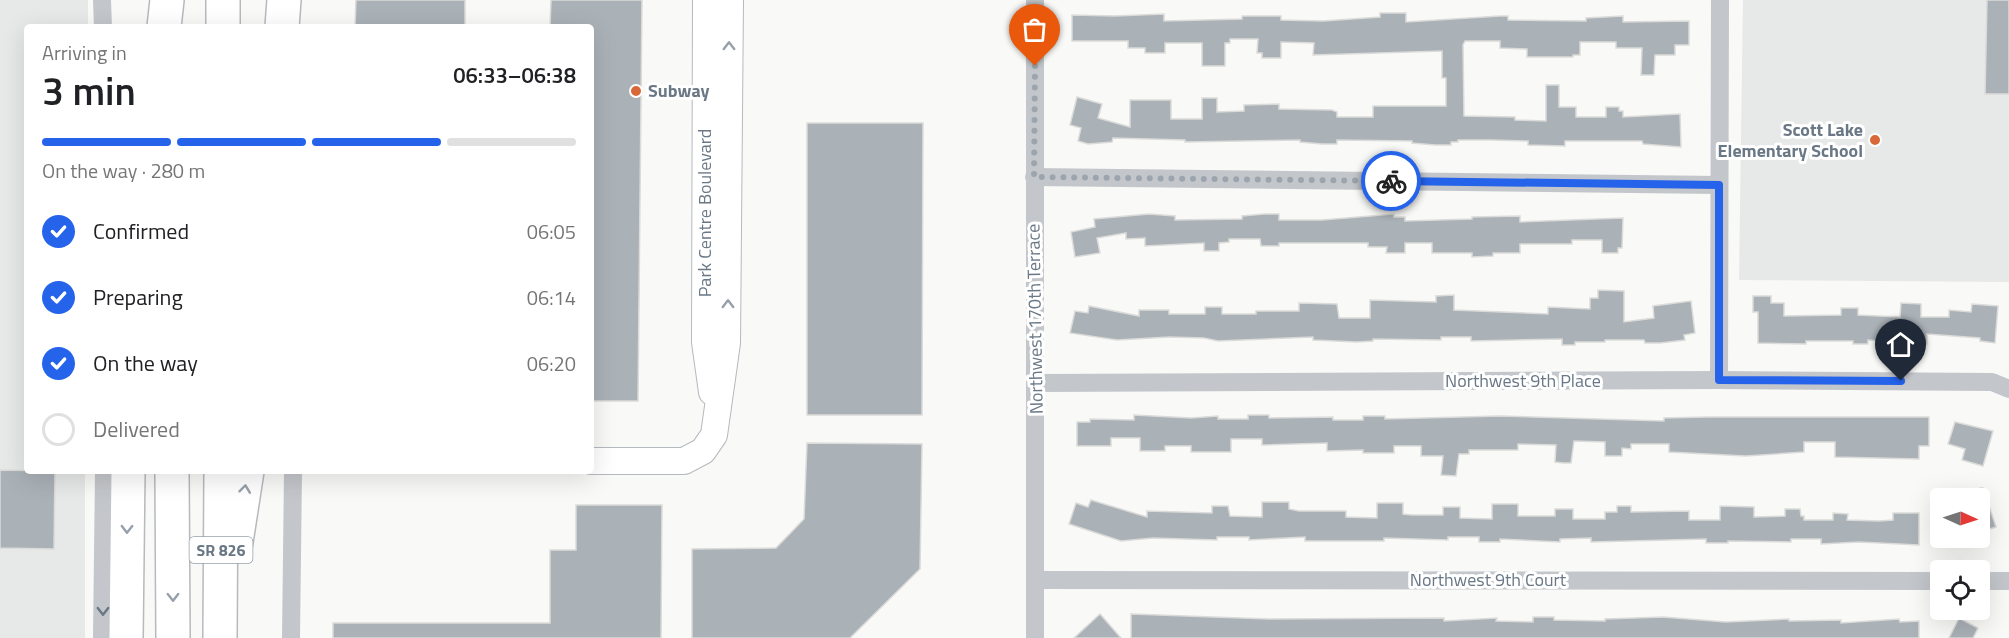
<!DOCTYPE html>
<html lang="en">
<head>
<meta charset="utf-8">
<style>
	body { margin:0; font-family:"Titillium Web",sans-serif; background:#f2f2f2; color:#202124; height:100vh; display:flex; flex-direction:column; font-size:22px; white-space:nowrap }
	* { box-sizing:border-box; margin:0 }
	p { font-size:20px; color:#757577 }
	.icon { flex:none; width:33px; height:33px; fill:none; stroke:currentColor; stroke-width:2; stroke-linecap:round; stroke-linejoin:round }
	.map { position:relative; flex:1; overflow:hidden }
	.details { position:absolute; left:24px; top:24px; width:570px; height:450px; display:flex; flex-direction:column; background:#fff; border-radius:6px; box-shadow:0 6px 24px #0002 }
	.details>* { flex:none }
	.needle { width:39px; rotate:93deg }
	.buttons { position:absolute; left:1930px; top:488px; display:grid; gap:12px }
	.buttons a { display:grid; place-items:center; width:60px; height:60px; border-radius:6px; background:#fff; box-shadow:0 6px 24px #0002; font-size:30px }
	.pin { position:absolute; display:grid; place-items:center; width:51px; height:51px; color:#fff; margin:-62px -26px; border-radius:50% 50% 50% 0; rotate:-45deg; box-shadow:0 0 6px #0007 }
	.pin .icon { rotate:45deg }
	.courier { position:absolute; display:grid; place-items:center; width:60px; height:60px; margin:-30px; border:4px solid #2563eb; border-radius:50%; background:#fff; color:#222; box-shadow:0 2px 8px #0007 }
	.headline em { font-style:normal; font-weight:600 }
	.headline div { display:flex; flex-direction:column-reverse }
	.headline { display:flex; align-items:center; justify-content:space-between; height:102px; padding:0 18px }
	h1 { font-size:39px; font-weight:600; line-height:45px }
	.bar { display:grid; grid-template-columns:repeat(4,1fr); gap:9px 6px; align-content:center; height:72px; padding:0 18px }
	.bar i { height:8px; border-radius:4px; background:#e0e0e0 }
	.bar .active { background:#2563eb }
	.bar p { grid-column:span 4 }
	ol { padding:0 18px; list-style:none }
	li { display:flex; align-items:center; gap:18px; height:66px }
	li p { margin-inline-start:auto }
	li .icon { padding:6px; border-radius:50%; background:#2563eb; color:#fff; stroke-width:4 }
	li:last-child { color:#757577 }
	li i { width:33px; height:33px; border:3px solid #e0e0e0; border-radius:50% }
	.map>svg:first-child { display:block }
</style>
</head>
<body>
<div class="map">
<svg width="2009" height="638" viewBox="0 0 2009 638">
	<rect width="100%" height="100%" fill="#f9f9f7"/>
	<g fill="#e7e8e8">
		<polygon points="0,0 88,0 88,27 27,27 27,471 85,471 85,638 0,638"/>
		<polygon points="1743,0 2009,0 2009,282 1739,280"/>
	</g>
	<g fill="#aab1b7" stroke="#dbdbd9" stroke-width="1.5">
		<polygon points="356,0 465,0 465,27 355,27"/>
		<polygon points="551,0 642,0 638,401 591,401 591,27 550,27"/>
		<polygon points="1987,0 2009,0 2009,94 1985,94"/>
		<polygon points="1380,13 1406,13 1406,22 1500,16 1508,16 1508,20 1586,21 1586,18 1623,16 1623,22 1689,21 1689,45 1675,45 1675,55 1655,55 1654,75 1641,75 1642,48 1616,48 1616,42 1580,42 1580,55 1573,55 1573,57 1527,57 1527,49 1500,48 1500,41 1465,41 1463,45 1464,116 1515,117 1515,120 1546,121 1546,85 1559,85 1559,107 1576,107 1576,117 1606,117 1606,107 1619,107 1619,111 1623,111 1623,117 1680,114 1681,147 1643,144 1642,141 1565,141 1565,146 1528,145 1528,141 1492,140 1458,140 1458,142 1451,142 1451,145 1435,145 1412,143 1412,141 1337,140 1337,144 1322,144 1300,142 1300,140 1185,142 1185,140 1113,138 1112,142 1088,144 1078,141 1081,128 1070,125 1077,97 1102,104 1098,118 1130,127 1130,100 1171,100 1171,119 1202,119 1202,98 1217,98 1217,112 1244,111 1244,105 1279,104 1279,109 1332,110 1337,112 1337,117 1373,117 1373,106 1446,106 1446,78 1442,78 1442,51 1313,55 1314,43 1281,42 1281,58 1262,58 1262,53 1257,53 1258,39 1230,39 1230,43 1225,43 1225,66 1202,66 1202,43 1165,43 1165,53 1145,53 1145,48 1128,48 1128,41 1072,41 1072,15 1115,16 1164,14 1164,21 1242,19 1242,16 1281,16 1281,20 1323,21 1380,17"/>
		<polygon points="807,123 923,123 922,415 807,415"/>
		<polygon points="1149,214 1175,216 1175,220 1242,219 1242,216 1264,214 1279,214 1279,220 1322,220 1394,214 1394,217 1405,217 1405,221 1472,219 1472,217 1520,216 1520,222 1623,218 1622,248 1618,248 1618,253 1602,253 1602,240 1572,240 1572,244 1520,244 1520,253 1493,253 1493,256 1472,257 1472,253 1432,253 1432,243 1405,243 1405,253 1386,253 1387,247 1368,247 1368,243 1279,243 1279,246 1261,246 1260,239 1229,239 1229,242 1219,243 1219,251 1204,251 1204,243 1145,246 1145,238 1126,239 1126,233 1097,238 1100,253 1075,257 1071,232 1095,227 1094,219"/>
		<polygon points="1598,290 1624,291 1624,322 1654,318 1653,306 1691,301 1695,333 1684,335 1685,340 1660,343 1645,343 1644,340 1605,340 1605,342 1575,342 1575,345 1562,345 1562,339 1471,341 1471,337 1441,337 1441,340 1373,339 1373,341 1357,342 1313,340 1313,337 1218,341 1204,338 1169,337 1117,340 1070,333 1075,311 1088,313 1089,306 1139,316 1139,310 1169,310 1169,314 1205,314 1205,307 1222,307 1222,314 1256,314 1256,311 1299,311 1299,303 1337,304 1339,318 1370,318 1370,300 1436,302 1436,296 1454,295 1454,310 1548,314 1548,307 1590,309 1590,298 1598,298"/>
		<polygon points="1753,296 1771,296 1771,303 1784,303 1784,316 1841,315 1841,308 1858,308 1858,315 1900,317 1901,303 1921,304 1921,317 1949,317 1949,310 1971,312 1972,304 1998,306 1995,343 1980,341 1980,338 1927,334 1927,344 1868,340 1868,344 1853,344 1853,341 1806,341 1806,344 1758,343 1758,312 1753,312"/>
		<polygon points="1134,415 1191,418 1218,416 1218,419 1248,419 1248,415 1269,415 1269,418 1333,417 1333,420 1363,420 1363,416 1385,416 1385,419 1500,416 1664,421 1664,418 1707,417 1929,417 1929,446 1919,446 1919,459 1835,457 1835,442 1804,442 1804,452 1746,456 1669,452 1669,444 1631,444 1631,449 1622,448 1622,456 1605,456 1605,442 1574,441 1571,463 1563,463 1555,462 1556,445 1518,444 1518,450 1469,450 1469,454 1459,454 1456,476 1441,475 1443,456 1421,456 1421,446 1394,446 1394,453 1363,453 1363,450 1327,451 1327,443 1262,445 1262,439 1231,439 1231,452 1191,452 1191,446 1165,446 1165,451 1140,451 1140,438 1111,438 1111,446 1077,446 1077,422 1090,422 1090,419 1134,420"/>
		<polygon points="1955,422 1993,431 1983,466 1962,460 1965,449 1948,444"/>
		<polygon points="807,443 922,444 920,569 850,638 692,638 692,549 776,548 804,519"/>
		<polygon points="0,470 55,471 54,549 0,548"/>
		<polygon points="1980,488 1983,488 1996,527 1980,532"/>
		<polygon points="1091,500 1147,517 1147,511 1212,513 1212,506 1228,506 1230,516 1262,517 1262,502 1289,502 1289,509 1299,511 1346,511 1346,517 1377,518 1377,503 1403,503 1403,514 1412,515 1443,515 1443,507 1460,507 1460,518 1492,519 1492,504 1518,504 1518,516 1555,516 1555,509 1573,509 1573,519 1605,519 1605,512 1617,512 1617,506 1631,506 1631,512 1689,511 1689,520 1720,520 1720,506 1754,507 1754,517 1785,516 1785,509 1800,509 1801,516 1804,516 1804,520 1833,520 1833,513 1848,514 1847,520 1879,521 1893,520 1893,513 1919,513 1919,545 1859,542 1821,544 1821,539 1791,539 1791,542 1728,541 1728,543 1706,543 1706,539 1591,542 1591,538 1560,539 1560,542 1500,539 1500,542 1479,542 1479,537 1448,537 1448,540 1384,538 1384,541 1305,541 1305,537 1249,540 1249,537 1217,537 1217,540 1153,538 1121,541 1069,524 1076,503 1088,507"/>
		<polygon points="576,505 662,505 661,638 333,638 333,623 550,623 550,550 576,550"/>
		<polygon points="1100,614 1121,638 1074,638"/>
		<polygon points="1131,614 1268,619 1444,618 1444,621 1497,618 1496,621 1533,622 1533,617 1554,617 1554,620 1605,621 1605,619 1663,617 1726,622 1789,619 1789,621 1841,620 1841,623 1899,619 1900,622 1919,621 1919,638 1131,638"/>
		<polygon points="1959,618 1978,628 1973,638 1949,638"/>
	</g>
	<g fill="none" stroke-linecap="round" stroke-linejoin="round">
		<g stroke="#b5babf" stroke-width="28">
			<g id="secondary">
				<polyline points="706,0 705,342 712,392"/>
				<polyline points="591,461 684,461 703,451 714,435 727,343 730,0"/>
			</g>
		</g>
		<g stroke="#b6b9bd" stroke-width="36">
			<g id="highway">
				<polyline points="164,27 167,0"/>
				<polyline points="223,27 223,0"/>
				<polyline points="282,27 284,0"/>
				<polyline points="172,471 173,638"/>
				<polyline points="236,542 247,471"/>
				<polyline points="126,638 128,471"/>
				<polyline points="220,638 221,471"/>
			</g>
		</g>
		<g stroke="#c3c6ca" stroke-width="18">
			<polyline points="102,0 103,27"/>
			<polyline points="1034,177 1719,185"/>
			<polyline points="1719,380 1720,0"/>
			<polyline points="1036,383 1719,380 1992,382 2009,389"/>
			<polyline points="1035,580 1941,581"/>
			<polyline points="1980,581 2009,581"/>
			<polyline points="102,638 104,471"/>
			<polyline points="291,638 293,471"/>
			<polyline points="1035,638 1035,0"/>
		</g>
		<use href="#secondary" stroke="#fff" stroke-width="26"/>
		<use href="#highway" stroke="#fff" stroke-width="33"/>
	</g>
	<defs><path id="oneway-chevron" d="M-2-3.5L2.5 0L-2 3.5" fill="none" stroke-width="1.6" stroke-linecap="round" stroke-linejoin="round" transform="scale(1.5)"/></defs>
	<g stroke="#97a0aa">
		<use href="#oneway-chevron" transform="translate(729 46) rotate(-90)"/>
		<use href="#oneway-chevron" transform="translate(728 304) rotate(-90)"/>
		<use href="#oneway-chevron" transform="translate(245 489) rotate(-83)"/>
		<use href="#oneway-chevron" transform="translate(127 529) rotate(91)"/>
		<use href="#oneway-chevron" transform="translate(173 597) rotate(89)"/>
	</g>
	<use stroke="#6a7886" href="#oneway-chevron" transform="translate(103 611) rotate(90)"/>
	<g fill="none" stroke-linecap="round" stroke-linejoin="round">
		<polyline stroke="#9ca5ae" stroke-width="6" stroke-dasharray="0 10.8" points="1035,66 1034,177 1391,181"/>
		<polyline stroke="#2563eb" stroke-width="8" points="1391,181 1719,185 1719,380 1901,381"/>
	</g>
	<g fill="#d96838" stroke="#fff" stroke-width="2">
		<circle cx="636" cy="91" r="6"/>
		<circle cx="1875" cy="140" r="6"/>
	</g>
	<g text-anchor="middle" stroke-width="6" stroke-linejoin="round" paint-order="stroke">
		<rect fill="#fff" stroke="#97a0aa" stroke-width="1.5" x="189.5" y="537" width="63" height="26" rx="4.5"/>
		<g font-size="16" font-weight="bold" fill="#6a7886">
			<text x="221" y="556">SR 826</text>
		</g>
		<g font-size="18" font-weight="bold" fill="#6a7886" stroke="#fff" text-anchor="start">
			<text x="648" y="97">Subway</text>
			<text x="1863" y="136" text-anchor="end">Scott Lake<tspan x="1863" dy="21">Elementary School</tspan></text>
		</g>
		<g font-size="18" fill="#6a7886" stroke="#fff">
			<text transform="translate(705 213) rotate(-90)" y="6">Park Centre Boulevard</text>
			<text transform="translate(1035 319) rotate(-91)" y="6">Northwest 170th Terrace</text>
			<text x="1523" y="387">Northwest 9th Place</text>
			<text x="1488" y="586">Northwest 9th Court</text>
		</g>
	</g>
</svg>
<div class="buttons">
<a><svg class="needle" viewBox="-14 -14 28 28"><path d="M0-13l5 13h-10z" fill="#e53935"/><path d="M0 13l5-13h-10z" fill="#757577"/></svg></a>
<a><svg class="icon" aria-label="locate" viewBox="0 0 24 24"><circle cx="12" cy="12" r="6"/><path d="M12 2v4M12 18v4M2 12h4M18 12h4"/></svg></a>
</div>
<div class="pin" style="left:1035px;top:66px;background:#ea580c"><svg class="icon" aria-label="bag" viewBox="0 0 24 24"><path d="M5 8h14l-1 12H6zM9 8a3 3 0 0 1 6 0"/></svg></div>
<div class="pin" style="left:1901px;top:381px;background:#1f2937"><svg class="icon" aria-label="home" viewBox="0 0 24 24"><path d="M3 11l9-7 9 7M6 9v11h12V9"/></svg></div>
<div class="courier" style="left:1391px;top:181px"><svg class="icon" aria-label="bike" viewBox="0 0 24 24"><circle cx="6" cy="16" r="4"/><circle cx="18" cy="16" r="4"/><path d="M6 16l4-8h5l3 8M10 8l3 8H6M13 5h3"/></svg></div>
<section class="details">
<div class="headline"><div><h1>3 min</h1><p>Arriving in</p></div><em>06:33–06:38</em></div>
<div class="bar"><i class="active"></i><i class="active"></i><i class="active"></i><i></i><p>On the way · 280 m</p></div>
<ol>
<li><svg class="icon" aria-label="check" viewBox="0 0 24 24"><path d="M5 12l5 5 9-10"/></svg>Confirmed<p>06:05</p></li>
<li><svg class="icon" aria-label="check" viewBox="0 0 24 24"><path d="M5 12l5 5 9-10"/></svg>Preparing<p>06:14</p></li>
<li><svg class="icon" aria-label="check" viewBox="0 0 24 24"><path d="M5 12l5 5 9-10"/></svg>On the way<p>06:20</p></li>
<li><i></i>Delivered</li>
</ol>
</section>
</div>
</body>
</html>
